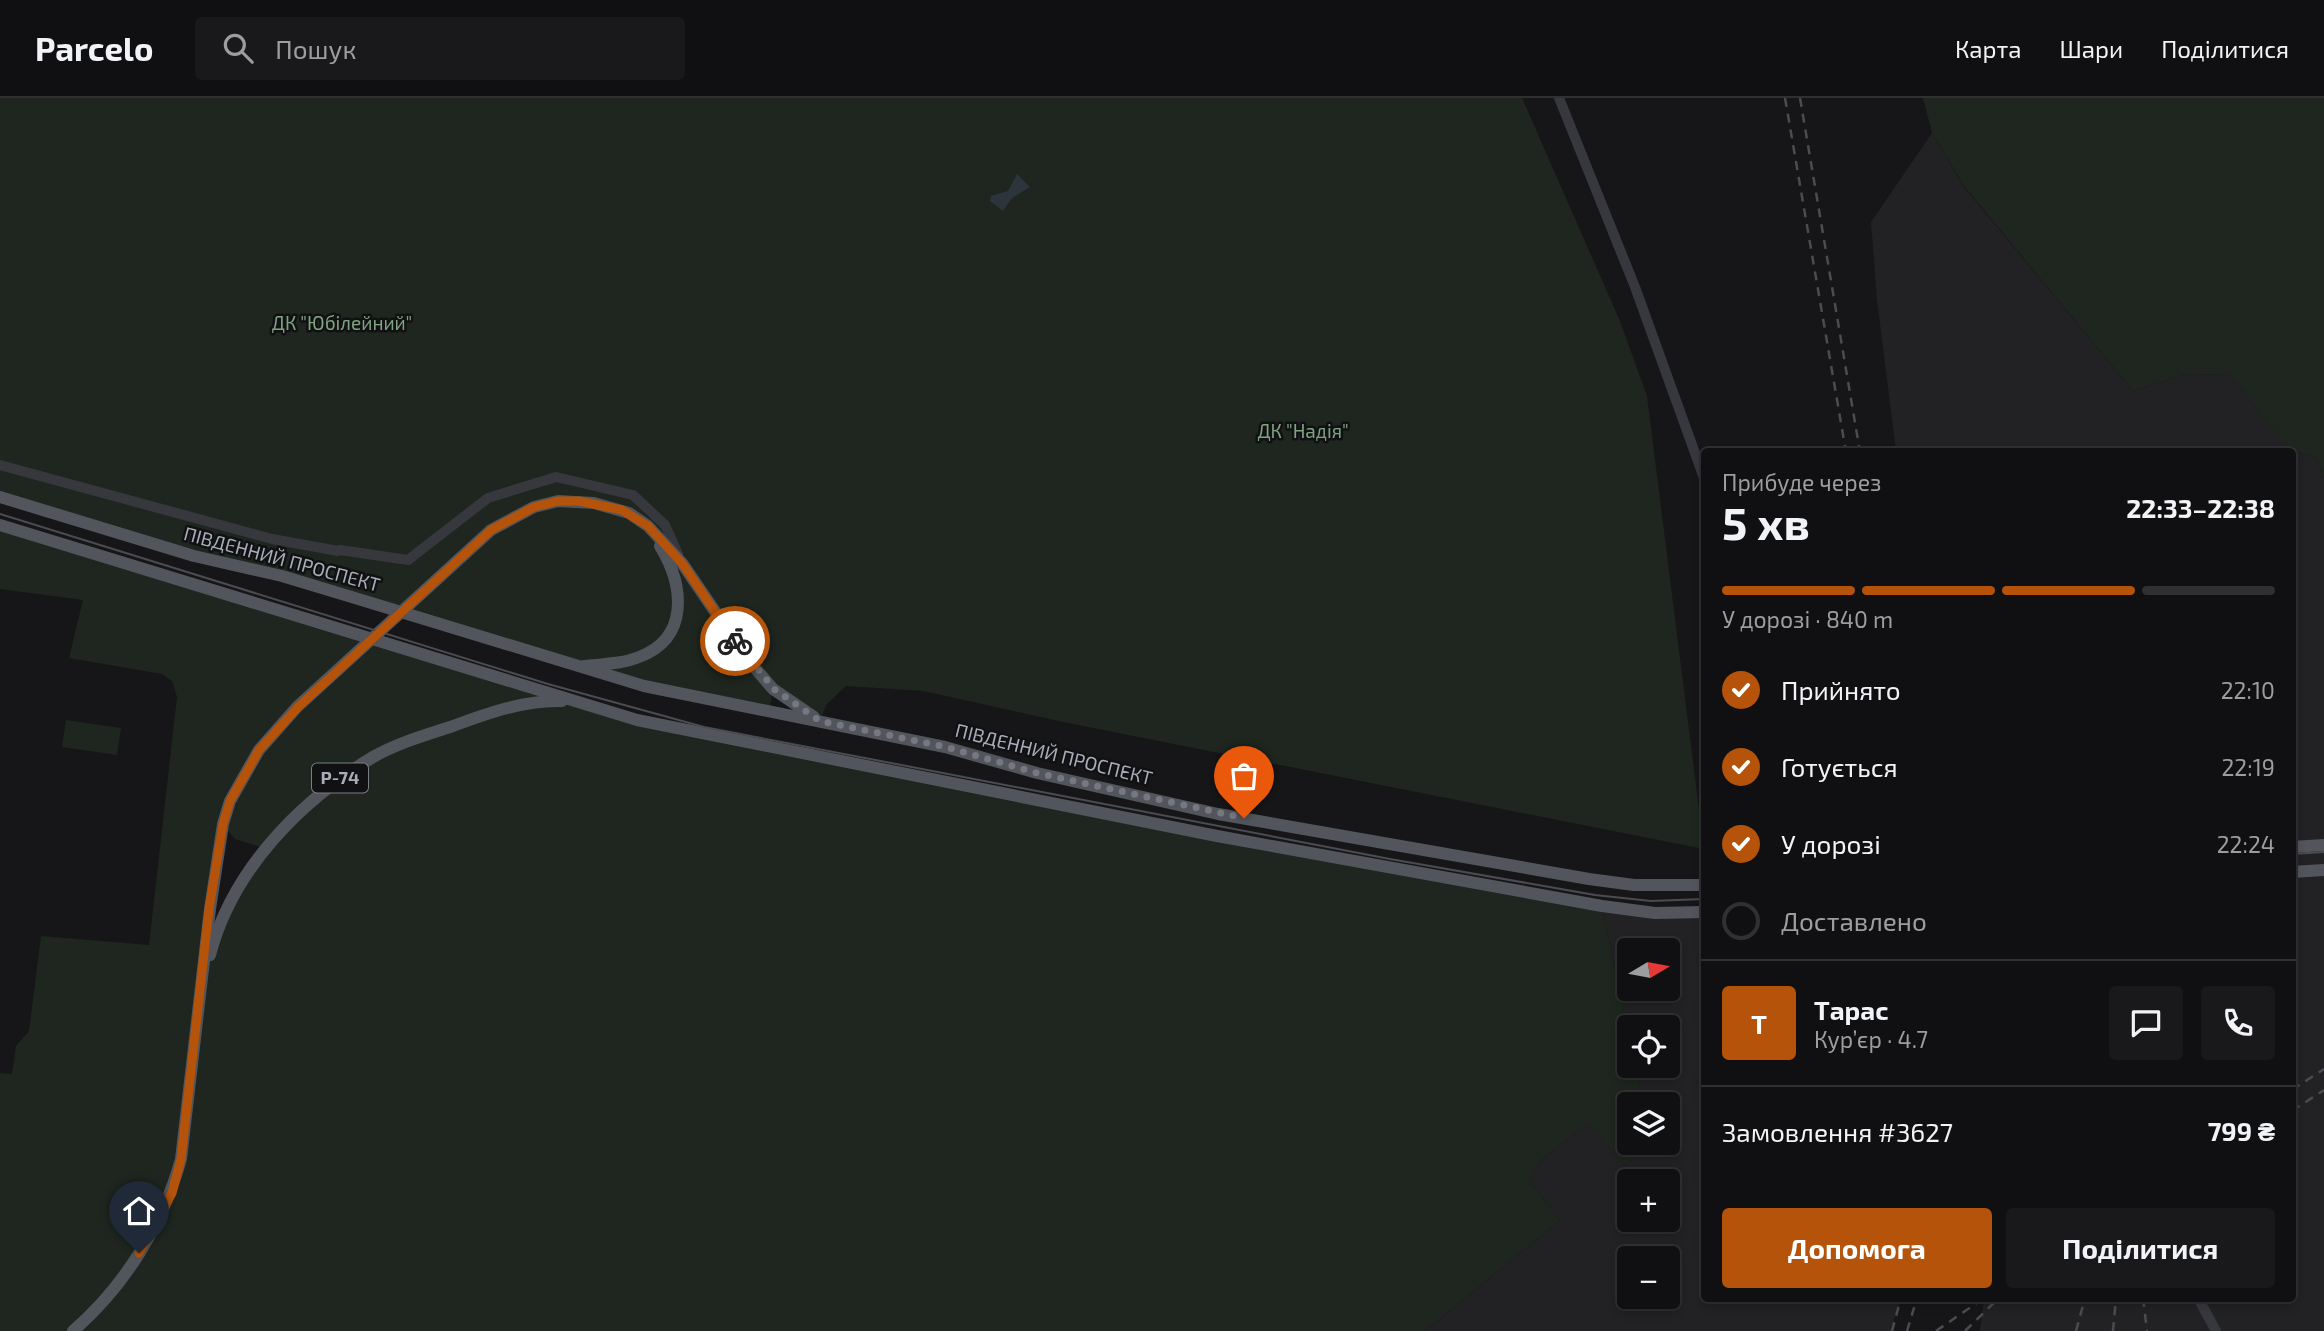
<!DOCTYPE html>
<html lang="uk">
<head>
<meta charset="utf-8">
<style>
	body { margin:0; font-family:"Exo 2",sans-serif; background:#19191b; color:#f1f3f6; height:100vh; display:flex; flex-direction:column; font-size:26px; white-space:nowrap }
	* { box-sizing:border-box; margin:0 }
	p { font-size:23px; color:#9c9d9f }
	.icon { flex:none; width:38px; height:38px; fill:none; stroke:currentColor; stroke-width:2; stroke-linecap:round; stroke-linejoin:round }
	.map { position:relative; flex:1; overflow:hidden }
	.panel { position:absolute; left:1701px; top:350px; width:595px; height:854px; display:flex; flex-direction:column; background:#101012; border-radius:7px; box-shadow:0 4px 10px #0003,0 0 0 2px #303032 }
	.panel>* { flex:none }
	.needle { width:46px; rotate:80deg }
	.fabs { position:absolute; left:1617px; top:840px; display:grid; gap:14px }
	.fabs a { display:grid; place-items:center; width:63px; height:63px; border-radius:7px; background:#101012; box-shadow:0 4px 10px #0003,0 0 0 2px #303032; font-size:35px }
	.pin { position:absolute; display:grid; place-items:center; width:60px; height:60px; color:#fff; margin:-72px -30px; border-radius:50% 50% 50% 0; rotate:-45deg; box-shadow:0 0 7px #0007 }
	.pin .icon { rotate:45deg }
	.courier { position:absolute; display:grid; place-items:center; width:70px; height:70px; margin:-35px; border:5px solid #b45309; border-radius:50%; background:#fff; color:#222; box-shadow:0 2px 9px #0007 }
	.summary em { font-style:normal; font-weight:700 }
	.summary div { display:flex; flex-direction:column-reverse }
	.summary { display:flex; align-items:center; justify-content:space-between; height:119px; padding:0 21px }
	h1 { font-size:46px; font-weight:700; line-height:52px }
	.bar { display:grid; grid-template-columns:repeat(4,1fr); gap:10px 7px; align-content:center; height:84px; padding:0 21px }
	.bar i { height:9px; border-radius:5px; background:#303032 }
	.bar .selected { background:#b45309 }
	.bar p { grid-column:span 4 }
	.line { display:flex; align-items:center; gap:18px; padding:0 21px; border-top:2px solid #303032 }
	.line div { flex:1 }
	.round { display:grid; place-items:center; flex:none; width:74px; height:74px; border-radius:7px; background:#19191b }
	ol { padding:0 21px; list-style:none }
	li { display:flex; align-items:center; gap:21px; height:77px }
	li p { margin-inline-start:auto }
	li .icon { padding:7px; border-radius:50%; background:#b45309; color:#fff; stroke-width:4 }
	li:last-child { color:#9c9d9f }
	li i { width:38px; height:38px; border:4px solid #303032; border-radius:50% }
	.button { display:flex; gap:14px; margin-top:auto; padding:14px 21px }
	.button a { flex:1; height:80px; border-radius:7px; background:#b45309; color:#fff; font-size:28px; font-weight:700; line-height:80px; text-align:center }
	.button a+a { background:#19191b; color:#f1f3f6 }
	header { display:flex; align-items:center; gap:42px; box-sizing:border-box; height:98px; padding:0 35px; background:#101012; border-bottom:2px solid #303032 }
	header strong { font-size:33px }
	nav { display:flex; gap:38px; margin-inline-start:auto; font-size:24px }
	.search { width:490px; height:63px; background:#19191b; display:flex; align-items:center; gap:18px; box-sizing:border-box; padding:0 24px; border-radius:7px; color:#9c9d9f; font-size:26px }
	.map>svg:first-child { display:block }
</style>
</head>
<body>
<header>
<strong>Parcelo</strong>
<div class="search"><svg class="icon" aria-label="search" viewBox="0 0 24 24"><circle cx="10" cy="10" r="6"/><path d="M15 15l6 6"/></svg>Пошук</div>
<nav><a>Карта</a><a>Шари</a><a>Поділитися</a></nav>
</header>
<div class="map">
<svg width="2324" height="1233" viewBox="0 0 2324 1233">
	<rect width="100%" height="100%" fill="#161618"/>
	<g fill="#222225" fill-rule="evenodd">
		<polygon points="1932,35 1964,89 2133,293 2186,276 2230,277 2292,353 1896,353 1877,202 1871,124"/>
		<polygon points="2293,354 2315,358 2324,378 2324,1233 1980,1233 1984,1201 2292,1200"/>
		<path d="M1602 808 1704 814V1200L1900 1201 1891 1233H1425L1560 1122 1529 1083 1543 1060 1590 1024 1625 1067 1642 1053 1644 1045H1668V1006H1642L1636 968H1668V929H1629V938ZM1629 852H1668V891H1629ZM1629 1083H1668V1122H1629ZM1629 1160H1668V1199H1629Z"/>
	</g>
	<g fill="#1e261f" fill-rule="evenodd">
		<polygon points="0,0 1522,0 1620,223 1647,298 1704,751 1068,625 924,593 846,588 826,607 820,623 773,592 769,614 644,588 0,399"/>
		<polygon points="1923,0 2324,0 2324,378 2315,358 2291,353 2230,277 2186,276 2133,293 1964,88 1932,35"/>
		<path d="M0 426 638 622 1602 808 1629 938V968H1636L1642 1006H1629V1045H1644L1642 1053 1625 1067 1589 1025 1543 1060 1529 1083 1560 1122 1425 1233H0V975L12 976 16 948 29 933 41 838 149 847 177 599 172 583 162 576 69 560 83 502 0 491ZM223 727 235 741 267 751 228 810 203 879Z"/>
		<polygon points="66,622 121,630 117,657 62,649"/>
	</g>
	<polygon fill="#2c353c" points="1017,76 1030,89 1012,100 1003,113 990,103 991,98 1008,93"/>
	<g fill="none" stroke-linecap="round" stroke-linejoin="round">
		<g stroke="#37383d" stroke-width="10">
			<polyline points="1559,0 1635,189 1704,380"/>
			<polyline points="0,367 272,441 338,453"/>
			<polyline points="340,452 408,462 488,400 556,379 633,397 665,427 678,456"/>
			<polyline points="2198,1200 2216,1233"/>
		</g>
		<g stroke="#53555c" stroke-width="12">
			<polyline points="0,399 194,458 282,478 355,500 644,588 945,649 1037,675 1218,716 1589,781 1634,787 1704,787"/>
			<polyline points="0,427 637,622 1217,738 1602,808 1655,815 1704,814"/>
			<path d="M584 568C603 566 622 566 639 559 690 540 684 487 660 448"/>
			<polyline points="2292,749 2324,747"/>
			<polyline points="2292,774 2324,772"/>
			<path d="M210 857C232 772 300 703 373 659 397 645 426 637 453 628 488 615 524 602 562 603"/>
			<path d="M73 1233C125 1188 163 1126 181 1061L210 811 223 726 230 703 259 652 297 609 491 432 534 409 558 403 594 405 629 415 648 428 682 465 748 562 773 591 814 619"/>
		</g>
		<g stroke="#4a4c52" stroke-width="2">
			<polyline points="0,416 548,586 704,629 1390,761 1595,797 1651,803 1704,801"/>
			<polyline points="2292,756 2324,754"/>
		</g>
		<g stroke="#4a4c52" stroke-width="2.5" stroke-dasharray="9 7" stroke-linecap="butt">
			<polyline points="1785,0 1846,354"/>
			<polyline points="1800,0 1860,354"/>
			<polyline points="2292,992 2324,971"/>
			<polyline points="2292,1013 2324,992"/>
			<polyline points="2143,1200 2147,1233"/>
			<polyline points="1892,1233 1901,1200"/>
			<polyline points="1907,1233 1917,1200"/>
			<polyline points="1936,1233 1984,1200"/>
			<polyline points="1965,1233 1999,1200"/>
			<polyline points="2076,1233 2085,1200"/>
			<polyline points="2113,1233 2116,1200"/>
		</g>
	</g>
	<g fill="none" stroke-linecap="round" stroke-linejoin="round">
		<polyline stroke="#757880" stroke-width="7" stroke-dasharray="0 12.6" points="735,543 774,591 820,623 946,649 1037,675 1244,720"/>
		<polyline stroke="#b45309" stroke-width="9" points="139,1155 172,1095 181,1061 209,811 223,726 230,703 259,652 298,609 491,432 534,409 558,403 579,403 622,412 648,428 682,465 735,543"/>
	</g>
	<g text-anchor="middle" stroke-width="5" stroke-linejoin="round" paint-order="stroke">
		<rect fill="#111113" stroke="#7b7e86" stroke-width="2" x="312" y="665.5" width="56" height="29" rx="5"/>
		<g font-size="18" font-weight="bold" fill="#a8adb8">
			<text x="340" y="686">Р-74</text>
		</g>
		<g font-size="19" fill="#7fa381" stroke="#111113">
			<text x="342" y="232">ДК "Юбілейний"</text>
			<text x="1303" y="340">ДК "Надія"</text>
		</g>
		<g font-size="19" fill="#a8adb8" stroke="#111113">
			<text transform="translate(282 461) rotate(15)" y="7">ПІВДЕННИЙ ПРОСПЕКТ</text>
			<text transform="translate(1054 656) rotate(14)" y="7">ПІВДЕННИЙ ПРОСПЕКТ</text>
		</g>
	</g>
</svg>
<div class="fabs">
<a><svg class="needle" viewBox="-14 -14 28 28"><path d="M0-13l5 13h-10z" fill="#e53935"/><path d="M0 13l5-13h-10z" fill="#9c9d9f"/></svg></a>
<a><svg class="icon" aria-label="locate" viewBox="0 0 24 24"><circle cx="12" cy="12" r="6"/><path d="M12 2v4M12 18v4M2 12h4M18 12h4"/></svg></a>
<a><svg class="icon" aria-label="layers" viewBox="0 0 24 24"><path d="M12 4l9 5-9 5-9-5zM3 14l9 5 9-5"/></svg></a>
<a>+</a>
<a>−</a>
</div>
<div class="pin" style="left:1244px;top:720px;background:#ea580c"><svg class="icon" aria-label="bag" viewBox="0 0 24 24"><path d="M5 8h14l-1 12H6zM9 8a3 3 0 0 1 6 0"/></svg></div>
<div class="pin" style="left:139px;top:1155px;background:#1f2937"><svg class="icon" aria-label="home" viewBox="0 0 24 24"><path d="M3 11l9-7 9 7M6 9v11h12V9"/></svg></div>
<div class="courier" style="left:735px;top:543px"><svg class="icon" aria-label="bike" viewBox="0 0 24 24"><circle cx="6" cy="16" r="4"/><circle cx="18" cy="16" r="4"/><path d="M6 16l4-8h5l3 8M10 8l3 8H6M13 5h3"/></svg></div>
<section class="panel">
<div class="summary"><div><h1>5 хв</h1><p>Прибуде через</p></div><em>22:33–22:38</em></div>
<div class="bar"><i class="selected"></i><i class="selected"></i><i class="selected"></i><i></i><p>У дорозі · 840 m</p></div>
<ol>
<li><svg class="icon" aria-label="check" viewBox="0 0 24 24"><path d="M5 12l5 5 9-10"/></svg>Прийнято<p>22:10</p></li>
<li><svg class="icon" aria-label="check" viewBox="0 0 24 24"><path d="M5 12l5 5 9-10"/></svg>Готується<p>22:19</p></li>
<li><svg class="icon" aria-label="check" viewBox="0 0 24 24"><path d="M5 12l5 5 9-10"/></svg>У дорозі<p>22:24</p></li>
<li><i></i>Доставлено</li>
</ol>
<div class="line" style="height:126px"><b class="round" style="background:#b45309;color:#fff">Т</b><div><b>Тарас</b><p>Кур’єр · 4.7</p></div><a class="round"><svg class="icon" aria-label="chat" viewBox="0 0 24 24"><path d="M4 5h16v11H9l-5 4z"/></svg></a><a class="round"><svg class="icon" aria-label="phone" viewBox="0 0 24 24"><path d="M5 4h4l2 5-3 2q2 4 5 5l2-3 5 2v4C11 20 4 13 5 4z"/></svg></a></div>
<div class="line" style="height:91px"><div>Замовлення #3627</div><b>799 ₴</b></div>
<div class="button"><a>Допомога</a><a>Поділитися</a></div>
</section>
</div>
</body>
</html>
